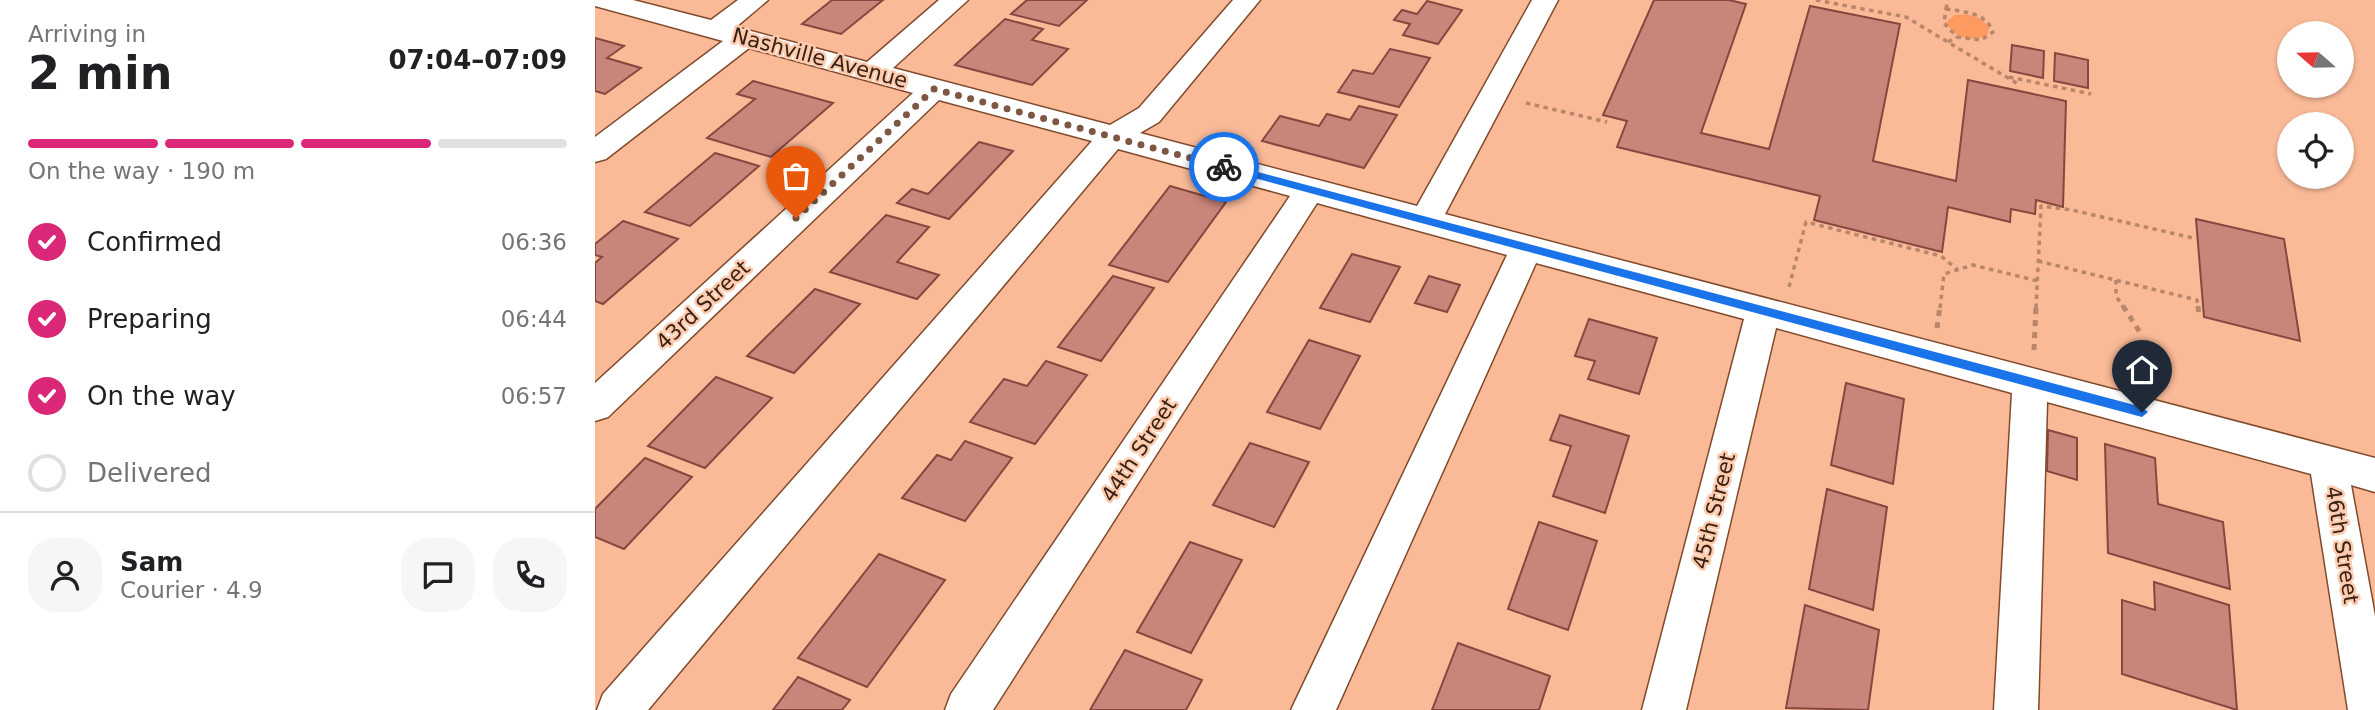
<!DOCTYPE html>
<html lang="en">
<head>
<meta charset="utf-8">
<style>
	body { margin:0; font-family:"DejaVu Sans",sans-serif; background:#f6f6f6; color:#202124; height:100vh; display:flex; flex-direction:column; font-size:26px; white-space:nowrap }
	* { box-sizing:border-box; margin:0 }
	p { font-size:23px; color:#757577 }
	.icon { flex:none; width:38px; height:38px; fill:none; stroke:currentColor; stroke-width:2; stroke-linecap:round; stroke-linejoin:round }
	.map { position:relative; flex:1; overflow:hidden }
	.side { display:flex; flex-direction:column; background:#fff; width:595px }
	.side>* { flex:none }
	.needle { width:46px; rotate:290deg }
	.buttons { position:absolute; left:1682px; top:21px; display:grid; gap:14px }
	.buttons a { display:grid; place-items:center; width:77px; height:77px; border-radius:50%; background:#fff; box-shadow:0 2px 5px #0004; font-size:35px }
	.pin { position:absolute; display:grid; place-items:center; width:60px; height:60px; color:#fff; margin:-72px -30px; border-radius:50% 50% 50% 0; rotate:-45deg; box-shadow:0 0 7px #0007 }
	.pin .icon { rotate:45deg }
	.courier { position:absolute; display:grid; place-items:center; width:70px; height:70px; margin:-35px; border:5px solid #1a73e8; border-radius:50%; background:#fff; color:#222; box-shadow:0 2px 9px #0007 }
	.head em { font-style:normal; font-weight:700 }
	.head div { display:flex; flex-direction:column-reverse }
	.head { display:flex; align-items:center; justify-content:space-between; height:119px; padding:0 28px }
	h1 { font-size:46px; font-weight:700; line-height:52px }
	.bar { display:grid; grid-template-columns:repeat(4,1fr); gap:10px 7px; align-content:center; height:84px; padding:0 28px }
	.bar i { height:9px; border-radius:5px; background:#e0e0e0 }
	.bar .current { background:#db2777 }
	.bar p { grid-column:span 4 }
	.line { display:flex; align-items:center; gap:18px; padding:0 28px; border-top:2px solid #e0e0e0 }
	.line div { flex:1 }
	.round { display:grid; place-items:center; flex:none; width:74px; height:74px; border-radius:28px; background:#f6f6f6 }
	ol { padding:0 28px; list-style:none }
	li { display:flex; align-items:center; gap:21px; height:77px }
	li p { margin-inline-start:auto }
	li .icon { padding:7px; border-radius:50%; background:#db2777; color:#fff; stroke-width:4 }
	li:last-child { color:#757577 }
	li i { width:38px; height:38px; border:4px solid #e0e0e0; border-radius:50% }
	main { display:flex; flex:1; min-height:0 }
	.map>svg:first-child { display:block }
</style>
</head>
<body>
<main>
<section class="side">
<div class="head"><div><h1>2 min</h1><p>Arriving in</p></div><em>07:04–07:09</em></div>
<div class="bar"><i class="current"></i><i class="current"></i><i class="current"></i><i></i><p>On the way · 190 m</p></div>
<ol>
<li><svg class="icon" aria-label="check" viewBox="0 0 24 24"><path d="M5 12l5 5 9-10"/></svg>Confirmed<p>06:36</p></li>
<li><svg class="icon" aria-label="check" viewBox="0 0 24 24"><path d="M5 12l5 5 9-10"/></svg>Preparing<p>06:44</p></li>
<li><svg class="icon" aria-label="check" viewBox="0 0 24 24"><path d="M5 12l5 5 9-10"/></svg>On the way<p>06:57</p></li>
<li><i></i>Delivered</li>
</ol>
<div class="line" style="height:126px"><a class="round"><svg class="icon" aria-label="person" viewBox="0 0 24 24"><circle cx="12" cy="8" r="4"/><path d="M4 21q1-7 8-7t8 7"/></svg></a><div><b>Sam</b><p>Courier · 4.9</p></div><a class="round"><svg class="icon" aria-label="chat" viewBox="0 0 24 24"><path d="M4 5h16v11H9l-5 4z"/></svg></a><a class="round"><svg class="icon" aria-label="phone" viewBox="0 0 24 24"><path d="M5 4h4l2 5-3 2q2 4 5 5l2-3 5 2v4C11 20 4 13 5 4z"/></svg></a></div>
</section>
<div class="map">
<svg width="1780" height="710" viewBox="0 0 1780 710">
	<rect width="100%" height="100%" fill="#faba98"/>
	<path fill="#fe9960" d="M1360 15C1373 13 1386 16 1394 27L1393 34C1379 43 1360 39 1352 24L1353 20Z"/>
	<g fill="#ca857a" stroke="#86473e" stroke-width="2">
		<polygon points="237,0 288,0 246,34 207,24"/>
		<polygon points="432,0 492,0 464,26 416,14"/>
		<polygon points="1059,0 1134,0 1151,4 1106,133 1174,149 1215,6 1305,24 1278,161 1361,181 1373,80 1471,101 1468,207 1441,200 1440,214 1416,209 1415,222 1353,207 1347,252 1219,220 1225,196 1022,147 1032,121 1008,115"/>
		<polygon points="832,1 867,10 843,44 808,35 815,24 799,20 807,10 822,14"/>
		<polygon points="410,19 448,29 437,40 473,49 437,85 360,65"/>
		<polygon points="0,38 29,46 12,58 46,68 10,94 0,91"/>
		<polygon points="1417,45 1449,51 1448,78 1415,71"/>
		<polygon points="795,49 835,58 804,107 743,92 758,70 778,74"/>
		<polygon points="1460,53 1493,60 1493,88 1459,81"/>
		<polygon points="158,81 238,103 176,157 112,138 160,99 142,94"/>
		<polygon points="764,106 802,115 769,168 667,141 685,116 724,126 732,114 755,120"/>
		<polygon points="384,142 418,151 354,219 302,203 317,189 333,194"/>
		<polygon points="120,153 164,166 95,226 50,212"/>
		<polygon points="575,186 631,202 573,282 514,265"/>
		<polygon points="291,215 334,227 302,262 344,275 322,299 235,272"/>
		<polygon points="1601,219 1689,239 1705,341 1609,317"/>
		<polygon points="28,221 83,239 8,304 0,301 0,263 7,257 0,255 0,244"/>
		<polygon points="757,254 805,267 775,322 725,308"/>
		<polygon points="518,276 559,288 506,361 463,347"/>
		<polygon points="834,276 865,285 852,312 820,303"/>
		<polygon points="220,289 265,304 199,373 152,356"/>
		<polygon points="994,319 1062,338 1044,394 993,379 1000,361 980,356"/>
		<polygon points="714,340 765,356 725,429 672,412"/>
		<polygon points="451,361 492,375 440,444 375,422 409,379 432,386"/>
		<polygon points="121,377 177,398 110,468 53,446"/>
		<polygon points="1251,383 1309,399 1298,484 1236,465"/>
		<polygon points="965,415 1034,436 1010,513 958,496 976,446 955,440"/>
		<polygon points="1453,430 1482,438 1482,480 1452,471"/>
		<polygon points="370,441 417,458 370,521 307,498 342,455 356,460"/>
		<polygon points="655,443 714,462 679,527 618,505"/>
		<polygon points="1510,444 1560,458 1563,504 1628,522 1635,589 1513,553"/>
		<polygon points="50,458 97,477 29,549 0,537 0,509"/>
		<polygon points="1232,489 1292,507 1278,610 1214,589"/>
		<polygon points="944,522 1002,541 973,630 913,609"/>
		<polygon points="595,542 647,560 596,653 542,632"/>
		<polygon points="284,554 350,580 272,687 203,658"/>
		<polygon points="1559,582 1634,605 1642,710 1527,674 1527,600 1560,610"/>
		<polygon points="1210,605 1284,630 1273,710 1191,708"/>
		<polygon points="863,643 955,676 944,710 837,710"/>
		<polygon points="530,650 607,680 591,710 495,710"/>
		<polygon points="203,677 255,700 247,710 178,710"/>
	</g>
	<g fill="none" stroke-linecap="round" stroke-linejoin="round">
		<g stroke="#814a2b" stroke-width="3">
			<polygon id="minor" points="0,0 38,0 116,20 143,0 173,0 141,27 272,62 344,0 373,0 298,68 515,125 544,108 638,0 665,0 564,122 545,133 822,206 937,0 963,0 850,214 1780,458 1780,492 1756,485 1780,616 1780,710 1753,710 1716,474 1452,402 1443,710 1399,710 1417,393 1181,328 1091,710 1047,710 1149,319 941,263 741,710 696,710 912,255 722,203 398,710 350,710 356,694 695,196 523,149 53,710 2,710 8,694 497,141 344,100 13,417 0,421 0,383 318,93 154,48 11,159 0,162 0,137 128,41 0,6"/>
		</g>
		<g stroke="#b8866b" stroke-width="3.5" stroke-dasharray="4.5 4.5" stroke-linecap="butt">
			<polyline points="1221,0 1311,17 1423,84"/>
			<polyline points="1351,9 1353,0"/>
			<path d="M1351 9C1369 12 1391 12 1398 32L1386 40 1362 37 1349 23Z"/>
			<polyline points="1353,42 1362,37"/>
			<polyline points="1414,77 1496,94"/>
			<polyline points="931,103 1012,122"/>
			<polyline points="1443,261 1602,300 1603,308"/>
			<polyline points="1521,280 1521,296 1529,308"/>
			<polyline points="1194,287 1211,222 1346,256 1363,270"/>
			<polyline points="1345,308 1349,274 1378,265 1443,281"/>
			<polyline points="1441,308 1446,206 1477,210 1598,238"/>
		</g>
		<g stroke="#b8866b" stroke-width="5" stroke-dasharray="6 6" stroke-linecap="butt">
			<polyline points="1528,306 1546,334"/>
			<polyline points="1603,306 1604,317"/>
			<polyline points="1342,328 1345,306"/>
			<polyline points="1439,350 1441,306"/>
		</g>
		<use href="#minor" fill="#fff" fill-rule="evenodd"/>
	</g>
	<polygon fill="#1a73e8" points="629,163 1547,407 1553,412 1547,417 626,169 626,164"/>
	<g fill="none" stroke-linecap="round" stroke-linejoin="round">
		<polyline stroke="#7d5742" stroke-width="7" stroke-dasharray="0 12.6" points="201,218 339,89 629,167"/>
	</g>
	<g text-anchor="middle" stroke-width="5" stroke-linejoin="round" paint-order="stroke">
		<g font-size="21" fill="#392113" stroke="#ffcbaf">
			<text transform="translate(225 58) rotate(15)" y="7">Nashville Avenue</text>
			<text transform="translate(108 305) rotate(-43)" y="7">43rd Street</text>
			<text transform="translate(544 450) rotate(-57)" y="7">44th Street</text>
			<text transform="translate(1119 511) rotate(-76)" y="7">45th Street</text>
			<text transform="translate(1747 545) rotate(81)" y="7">46th Street</text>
		</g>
	</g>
</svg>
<div class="buttons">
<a><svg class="needle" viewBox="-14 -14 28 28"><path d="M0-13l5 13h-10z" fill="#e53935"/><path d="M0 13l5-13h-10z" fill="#757577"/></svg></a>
<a><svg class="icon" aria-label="locate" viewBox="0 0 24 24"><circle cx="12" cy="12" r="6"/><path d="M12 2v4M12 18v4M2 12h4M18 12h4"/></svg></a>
</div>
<div class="pin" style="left:201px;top:218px;background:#ea580c"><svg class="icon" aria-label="bag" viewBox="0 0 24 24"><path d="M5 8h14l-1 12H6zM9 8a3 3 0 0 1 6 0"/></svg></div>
<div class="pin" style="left:1547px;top:412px;background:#1f2937"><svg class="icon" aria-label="home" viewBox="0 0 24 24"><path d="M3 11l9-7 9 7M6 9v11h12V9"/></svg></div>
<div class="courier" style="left:629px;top:167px"><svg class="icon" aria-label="bike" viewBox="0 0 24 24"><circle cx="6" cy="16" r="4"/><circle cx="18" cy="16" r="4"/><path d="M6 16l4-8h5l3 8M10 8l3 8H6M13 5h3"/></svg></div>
</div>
</main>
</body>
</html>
